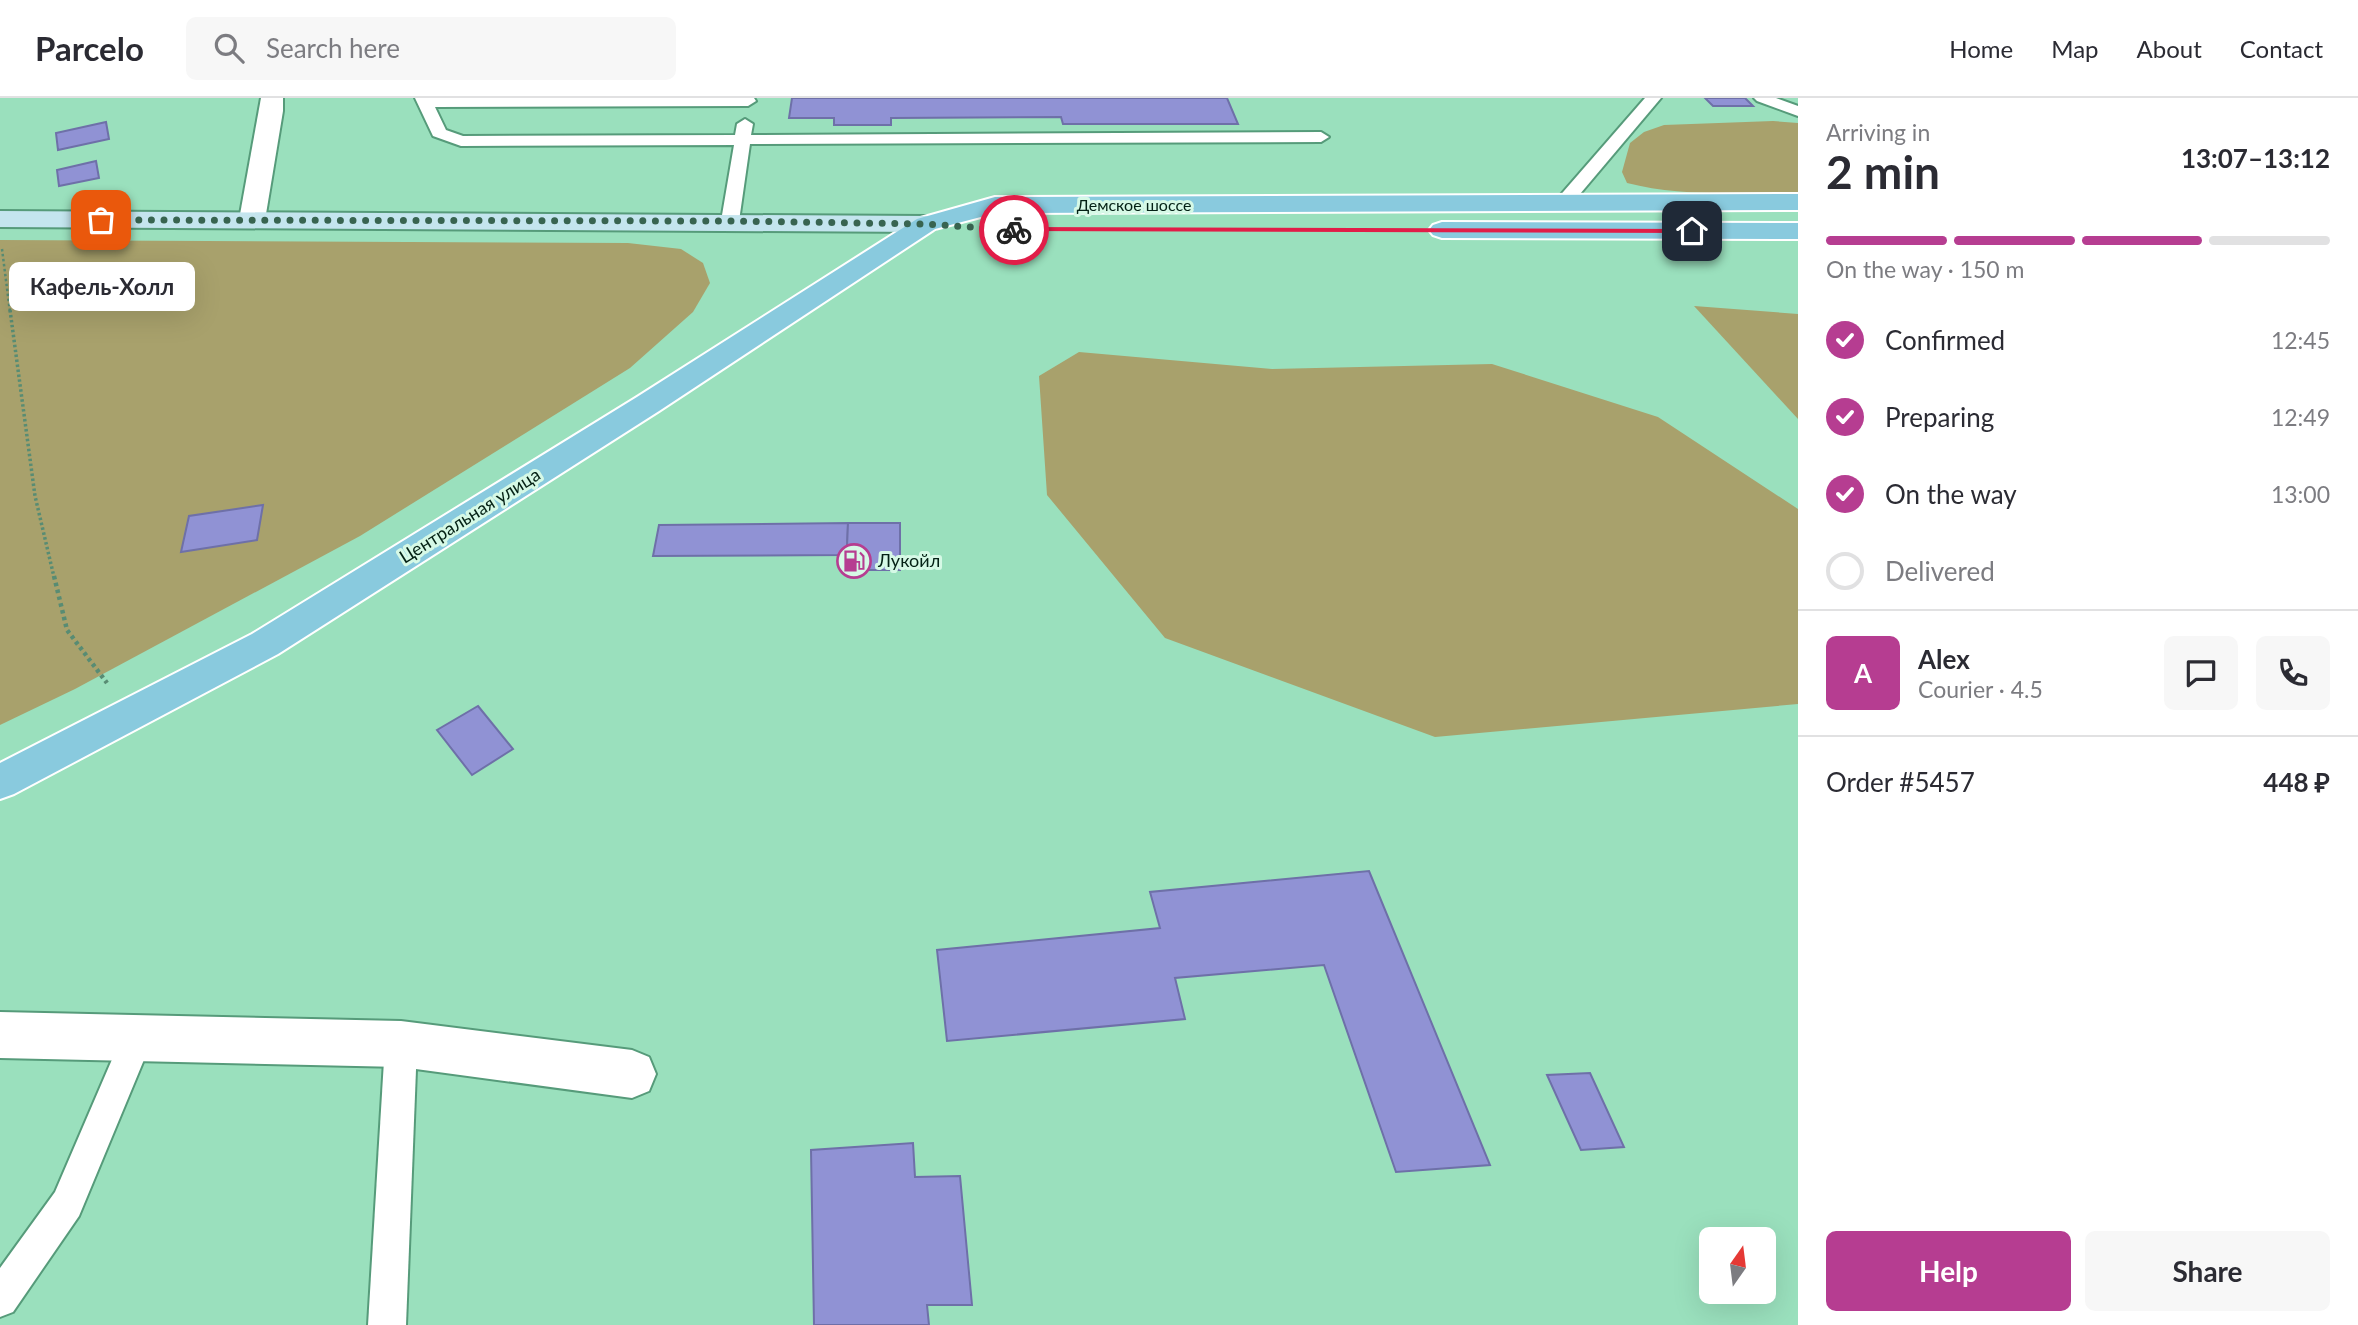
<!DOCTYPE html>
<html lang="en">
<head>
<meta charset="utf-8">
<style>
	body { margin:0; font-family:Lato,sans-serif; background:#f7f7f7; color:#2b2b33; height:100vh; display:flex; flex-direction:column; font-size:26px; white-space:nowrap }
	* { box-sizing:border-box; margin:0 }
	p { font-size:23px; color:#7c7c81 }
	.icon { flex:none; width:38px; height:38px; fill:none; stroke:currentColor; stroke-width:2; stroke-linecap:round; stroke-linejoin:round }
	.map { position:relative; flex:1; overflow:hidden }
	.sheet { display:flex; flex-direction:column; background:#fff; width:560px }
	.sheet>* { flex:none }
	.needle { width:46px; rotate:14deg }
	.tools { position:absolute; left:1699px; top:1129px; display:grid; gap:14px }
	.tools a { display:grid; place-items:center; width:77px; height:77px; border-radius:10px; background:#fff; box-shadow:0 7px 28px #0002; font-size:35px }
	.pin { position:absolute; display:grid; place-items:center; width:60px; height:60px; color:#fff; margin:-30px; border-radius:14px; box-shadow:0 4px 10px #0006 }
	.courier { position:absolute; display:grid; place-items:center; width:70px; height:70px; margin:-35px; border:5px solid #e11d48; border-radius:50%; background:#fff; color:#222; box-shadow:0 2px 9px #0007 }
	.bubble { position:absolute; height:49px; border-radius:10px; background:#fff; box-shadow:0 7px 28px #0002; font-size:23px; font-weight:700; line-height:49px; text-align:center }
	.head em { font-style:normal; font-weight:700 }
	.head div { display:flex; flex-direction:column-reverse }
	.head { display:flex; align-items:center; justify-content:space-between; height:119px; padding:0 28px }
	h1 { font-size:46px; font-weight:700; line-height:52px }
	.bar { display:grid; grid-template-columns:repeat(4,1fr); gap:10px 7px; align-content:center; height:84px; padding:0 28px }
	.bar i { height:9px; border-radius:5px; background:#e1e1e2 }
	.bar .on { background:#b63d91 }
	.bar p { grid-column:span 4 }
	.line { display:flex; align-items:center; gap:18px; padding:0 28px; border-top:2px solid #e1e1e2 }
	.line div { flex:1 }
	.round { display:grid; place-items:center; flex:none; width:74px; height:74px; border-radius:10px; background:#f7f7f7 }
	ol { padding:0 28px; list-style:none }
	li { display:flex; align-items:center; gap:21px; height:77px }
	li p { margin-inline-start:auto }
	li .icon { padding:7px; border-radius:50%; background:#b63d91; color:#fff; stroke-width:4 }
	li:last-child { color:#7c7c81 }
	li i { width:38px; height:38px; border:4px solid #e1e1e2; border-radius:50% }
	.primary-button { display:flex; gap:14px; margin-top:auto; padding:14px 28px }
	.primary-button a { flex:1; height:80px; border-radius:10px; background:#b63d91; color:#fff; font-size:28px; font-weight:700; line-height:80px; text-align:center }
	.primary-button a+a { background:#f7f7f7; color:#2b2b33 }
	header { display:flex; align-items:center; gap:42px; box-sizing:border-box; height:98px; padding:0 35px; background:#fff; border-bottom:2px solid #e1e1e2 }
	header strong { font-size:33px }
	nav { display:flex; gap:38px; margin-inline-start:auto; font-size:24px }
	.search { width:490px; height:63px; background:#f7f7f7; display:flex; align-items:center; gap:18px; box-sizing:border-box; padding:0 24px; border-radius:10px; color:#7c7c81; font-size:26px }
	main { display:flex; flex:1; min-height:0 }
	.map>svg:first-child { display:block }
</style>
</head>
<body>
<header>
<strong>Parcelo</strong>
<div class="search"><svg class="icon" aria-label="search" viewBox="0 0 24 24"><circle cx="10" cy="10" r="6"/><path d="M15 15l6 6"/></svg>Search here</div>
<nav><a>Home</a><a>Map</a><a>About</a><a>Contact</a></nav>
</header>
<main>
<div class="map">
<svg width="1798" height="1227" viewBox="0 0 1798 1227">
	<rect width="100%" height="100%" fill="#9ae0bd"/>
	<g fill="#a8a16c">
		<path d="M1773 23 1798 25V94C1741 95 1682 99 1627 85L1622 74 1630 45 1644 34 1664 27Z"/>
		<polygon points="0,142 628,145 681,151 703,165 710,185 693,214 630,270 360,438 75,591 0,627"/>
		<polygon points="1694,208 1798,216 1798,321"/>
		<polygon points="1079,254 1272,271 1492,266 1658,319 1798,411 1798,606 1435,639 1165,540 1047,397 1039,278"/>
	</g>
	<g fill="#9092d4" stroke="#6e70a8" stroke-width="2">
		<polygon points="792,0 1227,0 1238,26 1063,26 1061,19 891,20 891,27 834,27 834,20 789,20"/>
		<polygon points="1705,0 1745,0 1753,8 1713,8"/>
		<polygon points="106,24 109,41 58,52 56,35"/>
		<polygon points="96,63 99,80 59,88 57,72"/>
		<polygon points="263,407 257,442 181,454 189,418"/>
		<polygon points="848,425 847,457 653,458 659,427"/>
		<polygon points="848,425 900,425 900,472 846,472"/>
		<polygon points="478,608 513,651 472,677 437,632"/>
		<polygon points="1369,773 1490,1067 1396,1074 1324,867 1175,880 1185,921 947,943 937,852 1160,830 1150,794"/>
		<polygon points="1590,975 1624,1049 1581,1052 1547,977"/>
		<polygon points="913,1045 915,1079 960,1078 972,1207 927,1207 929,1227 814,1227 811,1052"/>
	</g>
	<g fill="none" stroke-linecap="round" stroke-linejoin="round">
		<g stroke="#569b7a" stroke-width="4">
			<g id="service">
				<polygon points="415,0 754,0 756,3 748,8 435,9 446,32 463,38 735,37 737,26 745,21 753,26 751,37 1321,34 1329,39 1321,44 750,46 739,123 730,128 721,123 734,47 461,48 433,38"/>
				<polygon points="1645,0 1661,0 1569,109 1557,109 1554,105 1557,101"/>
				<polygon points="1754,0 1776,0 1798,8 1798,18 1757,3"/>
				<polygon points="137,924 148,929 153,940 79,1118 13,1214 0,1219 0,1170 55,1094 126,929"/>
				<polygon points="401,930 412,935 417,946 406,1227 368,1227 385,946 390,935"/>
			</g>
		</g>
		<g stroke="#569b7a" stroke-width="4">
			<polygon id="minor" points="0,914 401,923 632,952 649,959 656,976 649,993 632,1000 401,969 0,960"/>
		</g>
		<g stroke="#569b7a" stroke-width="4">
			<polygon id="tertiary" points="261,0 283,0 283,13 265,122 261,127 252,130 243,127 239,122"/>
		</g>
		<g stroke="#569b7a" stroke-width="4">
			<polygon id="secondary" points="0,113 926,118 935,121 939,126 935,131 926,134 0,129"/>
		</g>
		<g stroke="#fff" stroke-width="4">
			<g id="primary">
				<polygon points="1798,96 1798,112 996,115 935,131 659,313 278,556 14,696 0,701 0,665 252,536 637,299 917,121 995,99"/>
				<polygon points="1442,124 1798,125 1798,141 1442,140 1433,137 1429,132 1433,127"/>
			</g>
		</g>
		<polyline stroke="#588c73" stroke-width="2.5" stroke-dasharray="2.5 2.5" stroke-linecap="butt" points="2,151 10,214"/>
		<polyline stroke="#588c73" stroke-width="3.5" stroke-dasharray="2.5 2.5" stroke-linecap="butt" points="10,212 35,398 54,479"/>
		<polyline stroke="#588c73" stroke-width="4.5" stroke-dasharray="3.5 3.5" stroke-linecap="butt" points="54,478 67,532 107,585"/>
		<use href="#service" fill="#fff" fill-rule="evenodd"/>
		<use href="#minor" fill="#fff" fill-rule="evenodd"/>
		<use href="#tertiary" fill="#fff" fill-rule="evenodd"/>
		<use href="#secondary" fill="#c4e5ee" fill-rule="evenodd"/>
		<use href="#primary" fill="#89cade" fill-rule="evenodd"/>
	</g>
	<polygon fill="#e11d48" points="1014,129 1692,131 1696,133 1692,135 1011,133"/>
	<g fill="none" stroke-linecap="round" stroke-linejoin="round">
		<polyline stroke="#386450" stroke-width="7" stroke-dasharray="0 12.6" points="101,122 730,123 926,126 1014,132"/>
	</g>
	<defs>
		<g id="fuel-ring" transform="scale(1.75)"><circle r="9.5" fill="#d6f9e6" stroke="#b63d91" stroke-width="1.5"/><path d="M-5.5-6h7V0h2V4h1.3V-2.5L3-4.5l.8-.8L6-3V5H2.5V1h-1V6h-7ZM-4.2-4.7v3.2H.2V-4.7Z" fill="#b63d91"/></g>
	</defs>
	<g fill-rule="evenodd">
		<use href="#fuel-ring" x="854" y="463"/>
	</g>
	<g text-anchor="middle" stroke-width="6" stroke-linejoin="round" paint-order="stroke">
		<g font-size="16" fill="#042115" stroke="#d6f9e6">
			<text x="1134" y="113">Демское шоссе</text>
		</g>
		<g font-size="18" fill="#042115" stroke="#d6f9e6">
			<text transform="translate(470 418) rotate(-32)" y="6">Центральная улица</text>
		</g>
		<g font-size="18" fill="#042115" stroke="#d6f9e6" text-anchor="start">
			<text x="878" y="469">Лукойл</text>
		</g>
	</g>
</svg>
<div class="tools">
<a><svg class="needle" viewBox="-14 -14 28 28"><path d="M0-13l5 13h-10z" fill="#e53935"/><path d="M0 13l5-13h-10z" fill="#7c7c81"/></svg></a>
</div>
<div class="pin" style="left:101px;top:122px;background:#ea580c"><svg class="icon" aria-label="bag" viewBox="0 0 24 24"><path d="M5 8h14l-1 12H6zM9 8a3 3 0 0 1 6 0"/></svg></div>
<div class="pin" style="left:1692px;top:133px;background:#1f2937"><svg class="icon" aria-label="home" viewBox="0 0 24 24"><path d="M3 11l9-7 9 7M6 9v11h12V9"/></svg></div>
<div class="courier" style="left:1014px;top:132px"><svg class="icon" aria-label="bike" viewBox="0 0 24 24"><circle cx="6" cy="16" r="4"/><circle cx="18" cy="16" r="4"/><path d="M6 16l4-8h5l3 8M10 8l3 8H6M13 5h3"/></svg></div>
<div class="bubble" style="left:9px;top:164px;width:186px">Кафель-Холл</div>
</div>
<section class="sheet">
<div class="head"><div><h1>2 min</h1><p>Arriving in</p></div><em>13:07–13:12</em></div>
<div class="bar"><i class="on"></i><i class="on"></i><i class="on"></i><i></i><p>On the way · 150 m</p></div>
<ol>
<li><svg class="icon" aria-label="check" viewBox="0 0 24 24"><path d="M5 12l5 5 9-10"/></svg>Confirmed<p>12:45</p></li>
<li><svg class="icon" aria-label="check" viewBox="0 0 24 24"><path d="M5 12l5 5 9-10"/></svg>Preparing<p>12:49</p></li>
<li><svg class="icon" aria-label="check" viewBox="0 0 24 24"><path d="M5 12l5 5 9-10"/></svg>On the way<p>13:00</p></li>
<li><i></i>Delivered</li>
</ol>
<div class="line" style="height:126px"><b class="round" style="background:#b63d91;color:#fff">A</b><div><b>Alex</b><p>Courier · 4.5</p></div><a class="round"><svg class="icon" aria-label="chat" viewBox="0 0 24 24"><path d="M4 5h16v11H9l-5 4z"/></svg></a><a class="round"><svg class="icon" aria-label="phone" viewBox="0 0 24 24"><path d="M5 4h4l2 5-3 2q2 4 5 5l2-3 5 2v4C11 20 4 13 5 4z"/></svg></a></div>
<div class="line" style="height:91px"><div>Order #5457</div><b>448 ₽</b></div>
<div class="primary-button"><a>Help</a><a>Share</a></div>
</section>
</main>
</body>
</html>
